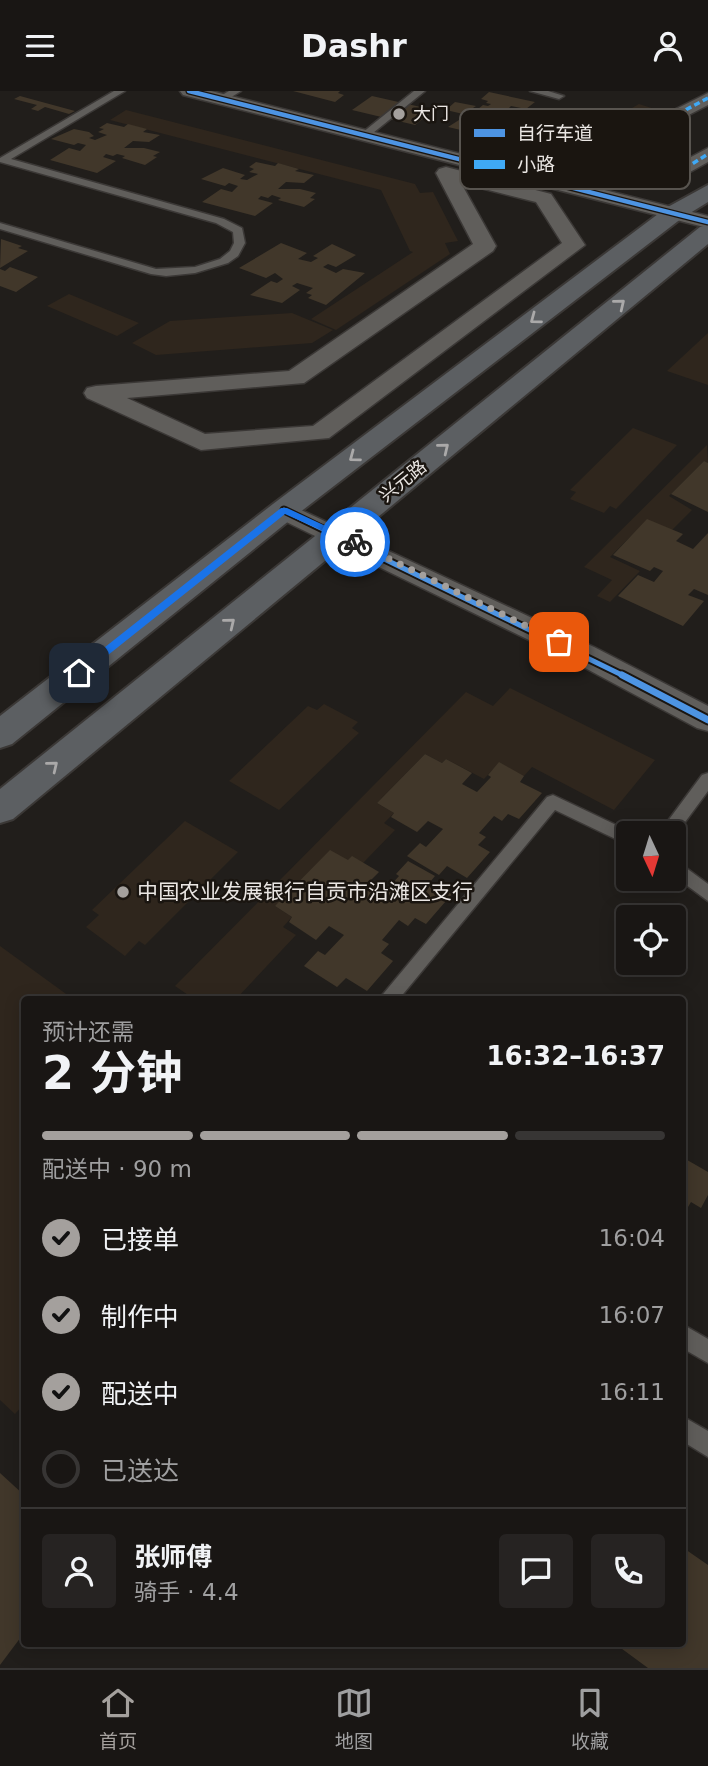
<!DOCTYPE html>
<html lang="zh">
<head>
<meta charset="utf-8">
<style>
	body { margin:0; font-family:"DejaVu Sans","Noto Sans SC",sans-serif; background:#262322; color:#f1f3f6; height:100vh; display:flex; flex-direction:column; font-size:26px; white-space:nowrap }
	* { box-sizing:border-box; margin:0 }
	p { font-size:23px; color:#9f9fa0 }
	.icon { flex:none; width:38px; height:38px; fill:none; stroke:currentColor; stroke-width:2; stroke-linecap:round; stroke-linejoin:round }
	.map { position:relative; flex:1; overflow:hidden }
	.panel { position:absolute; left:21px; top:905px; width:665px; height:651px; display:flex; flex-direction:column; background:#191614; border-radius:7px; box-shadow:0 4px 18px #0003,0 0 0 2px #373534 }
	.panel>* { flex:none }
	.needle { width:46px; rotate:176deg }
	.buttons { position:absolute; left:616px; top:730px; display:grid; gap:14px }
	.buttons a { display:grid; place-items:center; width:70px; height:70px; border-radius:7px; background:#191614; box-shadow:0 4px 18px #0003,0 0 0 2px #373534; font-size:35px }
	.pin { position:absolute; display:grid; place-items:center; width:60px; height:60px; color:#fff; margin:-30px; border-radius:14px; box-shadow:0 4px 10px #0006 }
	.courier { position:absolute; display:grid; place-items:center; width:70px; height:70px; margin:-35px; border:5px solid #1a73e8; border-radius:50%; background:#fff; color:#222; box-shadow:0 2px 9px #0007 }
	.overview em { font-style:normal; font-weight:700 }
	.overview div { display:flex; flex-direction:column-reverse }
	.overview { display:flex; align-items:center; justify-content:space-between; height:119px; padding:0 21px }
	h1 { font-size:46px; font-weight:700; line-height:52px }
	.bar { display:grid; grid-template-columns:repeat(4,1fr); gap:10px 7px; align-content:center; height:84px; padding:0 21px }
	.bar i { height:9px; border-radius:5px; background:#373534 }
	.bar .selected { background:#a4a09d }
	.bar p { grid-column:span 4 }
	.line { display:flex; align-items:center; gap:18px; padding:0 21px; border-top:2px solid #373534 }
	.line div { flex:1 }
	.round { display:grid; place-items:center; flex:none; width:74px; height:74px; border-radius:7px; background:#262322 }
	ol { padding:0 21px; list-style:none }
	li { display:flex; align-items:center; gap:21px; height:77px }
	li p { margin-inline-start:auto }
	li .icon { padding:7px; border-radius:50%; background:#a4a09d; color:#111; stroke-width:4 }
	li:last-child { color:#9f9fa0 }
	li i { width:38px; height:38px; border:4px solid #373534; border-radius:50% }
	header { display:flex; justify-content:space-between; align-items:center; height:91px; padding:0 21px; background:#191614; font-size:32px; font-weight:700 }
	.tabs { display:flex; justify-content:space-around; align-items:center; height:98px; border-top:2px solid #373534; background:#191614; font-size:19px; color:#9f9fa0 }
	.tabs a { display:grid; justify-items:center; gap:4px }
	.tabs .selected { color:#a4a09d }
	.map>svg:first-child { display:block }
</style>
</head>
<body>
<header><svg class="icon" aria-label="menu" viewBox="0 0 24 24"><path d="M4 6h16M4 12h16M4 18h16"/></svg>Dashr<svg class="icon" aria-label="person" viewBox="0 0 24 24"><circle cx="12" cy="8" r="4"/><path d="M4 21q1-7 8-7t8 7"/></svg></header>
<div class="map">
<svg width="708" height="1577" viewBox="0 0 708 1577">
	<rect width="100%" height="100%" fill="#211e1b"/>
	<g fill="#2f261d">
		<polygon points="639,13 670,23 644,37 575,44 564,29 618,25"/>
		<polygon points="126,19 415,93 420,102 433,101 458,150 445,152 450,163 336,239 311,228 413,161 410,160 381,99 110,29"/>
		<polygon points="69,203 139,232 117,245 47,215"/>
		<polygon points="292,222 333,239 312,252 156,264 132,252 170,230"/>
		<polygon points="708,242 708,294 667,280"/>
		<polygon points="633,337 677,354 616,418 610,415 604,422 570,408 576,401 570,399"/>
		<polygon points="707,354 708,372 704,370 669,405 692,419 672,439 647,429 610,466 640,480 610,511 597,505 612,489 584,476"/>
		<polygon points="510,597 655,669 614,719 532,676 524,685 499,672 484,688 446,668 442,672 425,663 377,712 394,722 384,732 395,739 363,772 348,769 275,815 292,826 283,836 296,844 236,908 194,908 175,895 466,601 493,615"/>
		<polygon points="324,613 358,631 352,637 359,642 279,719 229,690 308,615 317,619"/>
		<polygon points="185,730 238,761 145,854 139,850 125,865 86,836 99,824 92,819"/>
		<polygon points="0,855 73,908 24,908 24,1313 15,1323 0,1309"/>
	</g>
	<g fill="#41372a">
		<polygon points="293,0 340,0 338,2 344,4 335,11"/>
		<polygon points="489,1 535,11 526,18 511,15 509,17 513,18 509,21 513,22 510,25 517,24 535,29 525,38 497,31 494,34 498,35 496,37 503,39 495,47 448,36 459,29 467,31 476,26 446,19 455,11 476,15 473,17 478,18 483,14 488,15 491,13 486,12 488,10 481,8"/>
		<polygon points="20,5 75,20 69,23 45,16 38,20 31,18 37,14 14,8"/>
		<polygon points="372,5 434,19 415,34 352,19"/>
		<polygon points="107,32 124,36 128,33 147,38 143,41 160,44 149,51 133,50 124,57 144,57 160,61 153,65 157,66 145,74 122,67 125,65 117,63 113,65 106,63 103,66 116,70 97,82 50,69 69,57 80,60 86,54 78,52 74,54 51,48 74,38 89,41 94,45 89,47 95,49 107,44 98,41 104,38 99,37"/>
		<polygon points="256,71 275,75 278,72 299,78 295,80 314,84 304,92 286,91 278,98 300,98 316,102 310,107 315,108 304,116 278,109 281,107 272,104 268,107 261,105 258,108 273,112 255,125 202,111 221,98 232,101 238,95 229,92 225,95 201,88 223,77 245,84 240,88 247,89 258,83 249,81 254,78 249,76"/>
		<polygon points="1,148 22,155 18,157 28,160 0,177"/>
		<polygon points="281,152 307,162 298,168 311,171 318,167 313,165 332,153 356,164 336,176 328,173 323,176 336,182 343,178 365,182 326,214 308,207 312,204 306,202 313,197 297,192 292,195 300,199 282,212 250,204 271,190 277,192 283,188 275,182 266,187 239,177"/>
		<polygon points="10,176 38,186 16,201 0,195 0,178 5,180"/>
		<polygon points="704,370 708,372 708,421 671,403"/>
		<polygon points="647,428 683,443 676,450 693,458 708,442 708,504 694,498 688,504 704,510 683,535 618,505 638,484 654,491 663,480 654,476 650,480 613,464"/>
		<polygon points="425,663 442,672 446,668 472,682 462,693 477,701 491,686 488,684 499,671 524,685 520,691 542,702 519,728 508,723 502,730 494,725 479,742 486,746 478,754 490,761 467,787 447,775 439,784 407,765 420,752 426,756 443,738 428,730 417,741 391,726 394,722 377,712"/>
		<polygon points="330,759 348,769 352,765 379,781 367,793 383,803 399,785 396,783 408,770 435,785 430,791 452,803 426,833 415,827 408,835 399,829 382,849 389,853 381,862 393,870 367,900 346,887 337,896 304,875 318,860 325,864 344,844 329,835 316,849 289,831 292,826 275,815"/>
		<polygon points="682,1066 708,1081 708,1104 701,1117 691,1111 682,1126"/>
		<polygon points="0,1382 24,1404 24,1542 0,1574"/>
		<polygon points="682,1456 708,1474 708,1577 648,1577 614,1552 682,1552"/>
	</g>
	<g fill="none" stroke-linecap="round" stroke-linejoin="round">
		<g stroke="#3b3836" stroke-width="3">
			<g id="lane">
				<polygon points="114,0 125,0 11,68 224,128 242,137 245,152 238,165 228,172 195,182 166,185 151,183 0,138 0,132 156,178 195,176 220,168 230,160 234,152 233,141 216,132 0,71 0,67"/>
				<polygon points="229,0 241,0 225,10 219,10 219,6"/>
				<polygon points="414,0 425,0 368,46 362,46 362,42"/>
				<polygon points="530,0 548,0 564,5 559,8"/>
				<polygon points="708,682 708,700 674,746 674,742 659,742 702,684"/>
				<polygon points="553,704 633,742 628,742 628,754 555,719 399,908 379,908 547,706"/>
				<polygon points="674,768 708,793 708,810 674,785"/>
				<polygon points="682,1233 708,1248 708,1272 682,1257"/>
				<polygon points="682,1325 708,1340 708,1366 682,1350"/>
			</g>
		</g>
		<g stroke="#3b3836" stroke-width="3">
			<g id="street">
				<polygon points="180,0 211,0 708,125 708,137 183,4"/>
				<polygon points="708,2 708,14 644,47 531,56 622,77 676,74 708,57 708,71 681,86 622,89 487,57 484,53 494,47 640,36"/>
				<path d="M446 76 551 103 585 154 329 347 201 359 87 307 84 302 87 297 96 295 289 280 473 153 436 82 439 78ZM461 92 536 111 562 152 313 335 205 343 127 307 304 292 493 160 496 155Z"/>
				<polygon points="284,411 594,556 708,615 708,640 697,637 572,570 274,425 270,419 274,413"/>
			</g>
		</g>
		<g stroke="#3b3836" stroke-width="4">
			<g id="primary">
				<polygon points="708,94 708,111 682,127 295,425 12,653 0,657 0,625 273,413 666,117"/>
				<polygon points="708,134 708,153 13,728 0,732 0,698 700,136"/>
			</g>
		</g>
		<use href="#lane" fill="#605e5b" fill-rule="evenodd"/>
		<use href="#street" fill="#605e5b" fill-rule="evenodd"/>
		<use href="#primary" fill="#5c5f62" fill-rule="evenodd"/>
		<polyline stroke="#3fa9f5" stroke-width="3.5" stroke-dasharray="6 3.5" stroke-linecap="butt" points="708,7 644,41 494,53 622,83 681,80 708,63"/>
		<g stroke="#1a1510" stroke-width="7">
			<polyline id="cycleway-far2" points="189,0 708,131"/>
		</g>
		<g stroke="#1a1510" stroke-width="9">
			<polyline id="cycleway-far1" points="284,419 626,586"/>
		</g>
		<g stroke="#1a1510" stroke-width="11">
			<polyline id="cycleway" points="622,584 708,629"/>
		</g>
		<use href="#cycleway-far2" stroke="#4d94e3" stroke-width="4.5"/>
		<use href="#cycleway-far1" stroke="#4d94e3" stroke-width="5"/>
		<use href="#cycleway" stroke="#4d94e3" stroke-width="7"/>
	</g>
	<defs><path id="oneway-chevron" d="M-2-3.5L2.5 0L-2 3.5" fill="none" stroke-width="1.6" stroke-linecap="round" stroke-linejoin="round" transform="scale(1.75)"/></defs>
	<g stroke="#aaa9a9">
		<use href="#oneway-chevron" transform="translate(620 213) rotate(-39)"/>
		<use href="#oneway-chevron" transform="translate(535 228) rotate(143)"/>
		<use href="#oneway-chevron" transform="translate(444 357) rotate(-39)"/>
		<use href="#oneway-chevron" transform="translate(354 366) rotate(143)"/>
		<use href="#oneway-chevron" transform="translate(230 532) rotate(-39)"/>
		<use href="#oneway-chevron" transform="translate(53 675) rotate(-39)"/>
	</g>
	<polygon fill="#1a73e8" points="281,417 287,417 360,451 352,453 285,423 83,584 76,584 76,579"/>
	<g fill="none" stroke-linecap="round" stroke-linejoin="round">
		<polyline stroke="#a4a09d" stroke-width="7" stroke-dasharray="0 12.6" points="355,451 559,551"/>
	</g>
	<g fill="#a4a09d" stroke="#1a1510" stroke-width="2.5">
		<circle cx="399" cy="23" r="7"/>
		<circle cx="123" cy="801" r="7"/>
	</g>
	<g text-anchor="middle" stroke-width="5" stroke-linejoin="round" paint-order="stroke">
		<g font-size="18" fill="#eae6e3" stroke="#1a1510" text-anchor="start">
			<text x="413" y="29">大门</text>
		</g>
		<g font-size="18" fill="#eae6e3" stroke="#1a1510">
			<text transform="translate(403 390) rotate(-39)" y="6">兴元路</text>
		</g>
		<g font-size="21" fill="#eae6e3" stroke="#1a1510" text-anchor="start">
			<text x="137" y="808">中国农业发展银行自贡市沿滩区支行</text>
		</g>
	</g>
	<rect x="460" y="18" width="230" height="80" rx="10" fill="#1a1510" stroke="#58544f" stroke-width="2"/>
	<rect x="474" y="38" width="31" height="8" fill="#4d94e3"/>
	<rect x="474" y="69" width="31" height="9" fill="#3fa9f5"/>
	<g font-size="19" fill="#eae6e3">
		<text x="517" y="49">自行车道</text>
		<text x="517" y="80">小路</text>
	</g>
</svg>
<div class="buttons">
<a><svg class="needle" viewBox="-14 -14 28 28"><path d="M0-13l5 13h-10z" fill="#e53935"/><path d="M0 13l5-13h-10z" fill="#9f9fa0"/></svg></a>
<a><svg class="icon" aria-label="locate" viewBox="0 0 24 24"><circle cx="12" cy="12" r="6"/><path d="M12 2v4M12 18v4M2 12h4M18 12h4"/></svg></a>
</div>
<div class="pin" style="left:559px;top:551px;background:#ea580c"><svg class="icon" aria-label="bag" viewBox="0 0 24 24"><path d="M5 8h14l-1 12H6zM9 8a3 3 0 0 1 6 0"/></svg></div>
<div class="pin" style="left:79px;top:582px;background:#1f2937"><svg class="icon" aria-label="home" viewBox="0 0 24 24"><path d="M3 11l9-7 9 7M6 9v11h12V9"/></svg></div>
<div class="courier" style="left:355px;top:451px"><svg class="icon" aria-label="bike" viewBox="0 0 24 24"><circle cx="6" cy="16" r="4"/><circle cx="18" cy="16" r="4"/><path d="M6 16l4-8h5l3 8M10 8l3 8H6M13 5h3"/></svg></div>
<section class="panel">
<div class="overview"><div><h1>2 分钟</h1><p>预计还需</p></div><em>16:32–16:37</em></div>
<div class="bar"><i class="selected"></i><i class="selected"></i><i class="selected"></i><i></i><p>配送中 · 90 m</p></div>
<ol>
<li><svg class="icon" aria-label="check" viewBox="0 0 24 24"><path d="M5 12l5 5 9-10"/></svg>已接单<p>16:04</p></li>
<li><svg class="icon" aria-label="check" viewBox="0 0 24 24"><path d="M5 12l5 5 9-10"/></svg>制作中<p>16:07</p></li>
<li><svg class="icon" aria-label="check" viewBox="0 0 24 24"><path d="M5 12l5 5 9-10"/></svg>配送中<p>16:11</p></li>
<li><i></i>已送达</li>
</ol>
<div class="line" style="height:126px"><a class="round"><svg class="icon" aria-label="person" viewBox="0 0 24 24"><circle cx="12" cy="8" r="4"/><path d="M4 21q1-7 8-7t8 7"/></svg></a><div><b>张师傅</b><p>骑手 · 4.4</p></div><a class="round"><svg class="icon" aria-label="chat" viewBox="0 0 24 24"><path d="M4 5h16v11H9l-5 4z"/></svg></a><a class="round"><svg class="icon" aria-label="phone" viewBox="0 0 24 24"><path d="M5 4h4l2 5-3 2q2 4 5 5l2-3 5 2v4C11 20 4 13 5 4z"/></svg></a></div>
</section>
</div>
<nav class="tabs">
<a class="selected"><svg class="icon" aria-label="home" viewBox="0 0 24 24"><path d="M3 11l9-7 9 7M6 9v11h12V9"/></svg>首页</a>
<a><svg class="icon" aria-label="map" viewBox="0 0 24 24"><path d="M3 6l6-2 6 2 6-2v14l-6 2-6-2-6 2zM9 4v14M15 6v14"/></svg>地图</a>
<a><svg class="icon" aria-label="saved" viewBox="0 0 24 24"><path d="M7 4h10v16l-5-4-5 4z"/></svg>收藏</a>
</nav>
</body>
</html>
